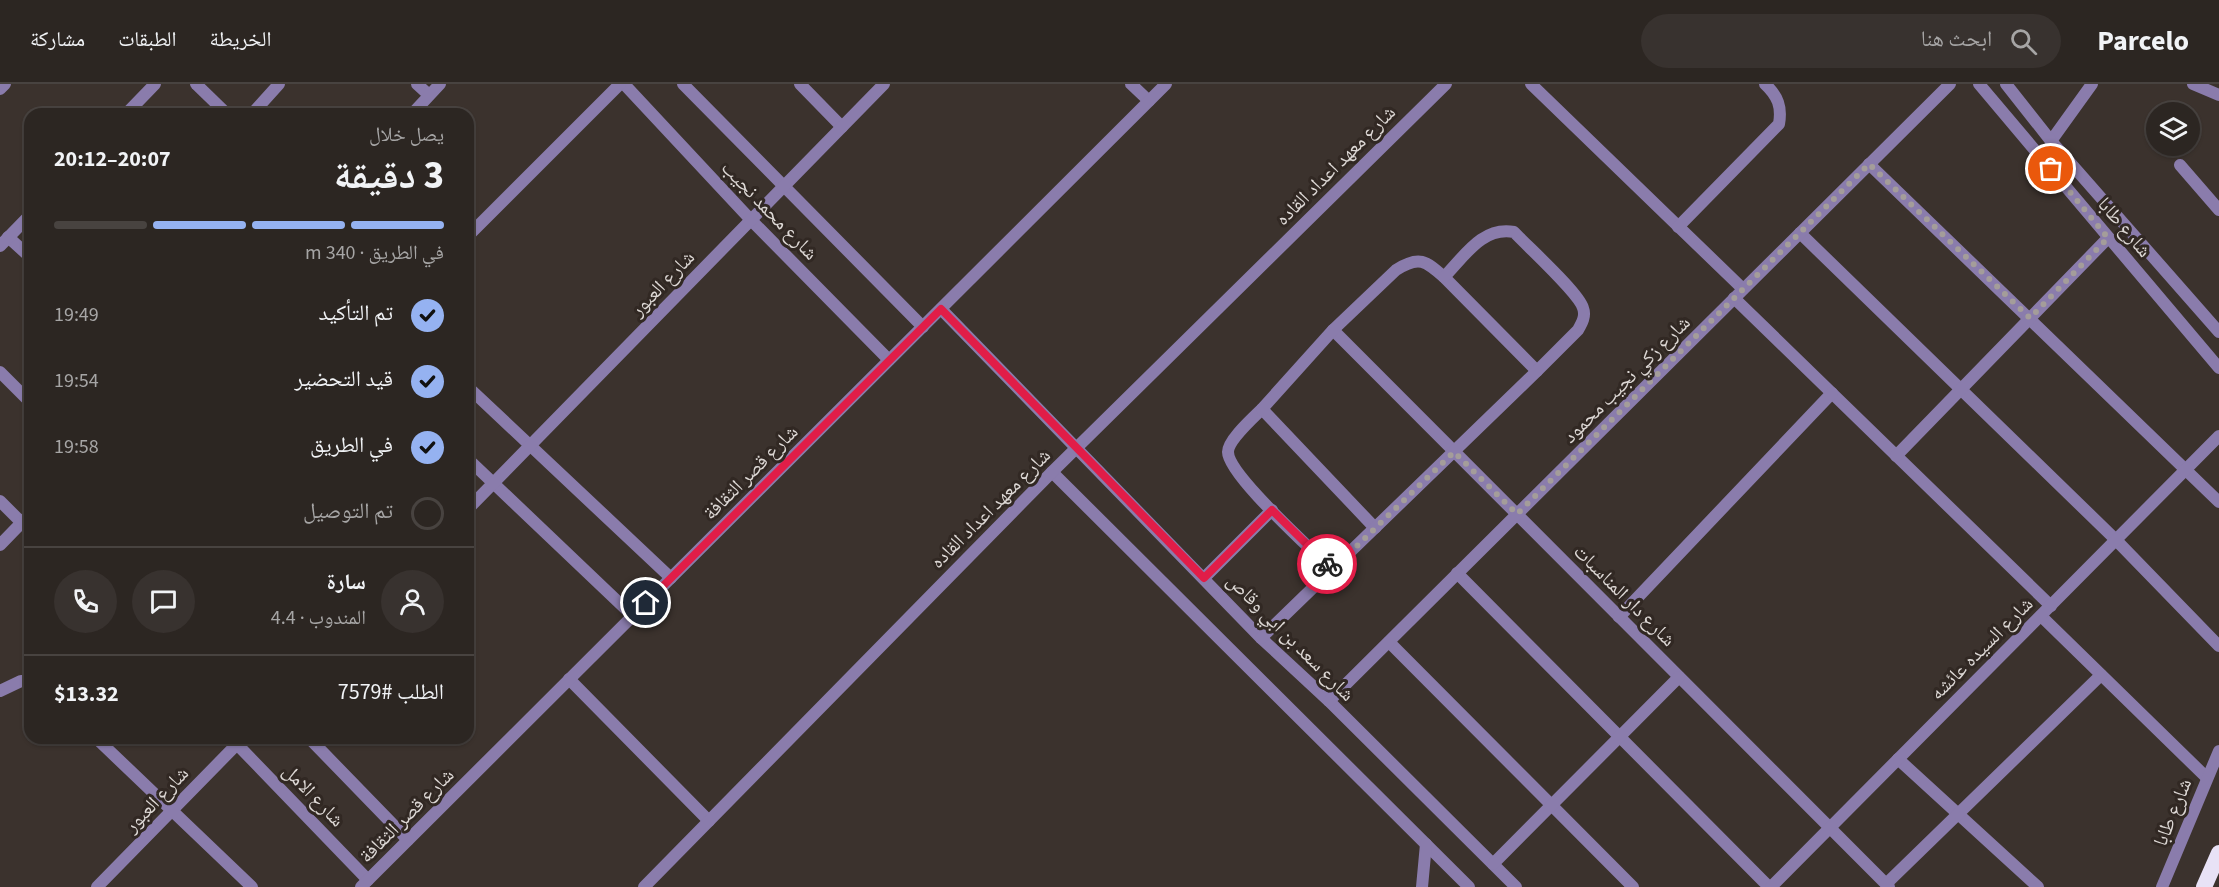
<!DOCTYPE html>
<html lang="ar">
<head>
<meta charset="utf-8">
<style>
	body { margin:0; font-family:"Source Sans 3","Noto Naskh Arabic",sans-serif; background:#38322f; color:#f1f3f6; direction:rtl; height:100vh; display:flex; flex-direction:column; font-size:22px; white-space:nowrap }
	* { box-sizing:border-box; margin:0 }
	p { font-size:20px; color:#a6a5a5 }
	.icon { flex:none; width:33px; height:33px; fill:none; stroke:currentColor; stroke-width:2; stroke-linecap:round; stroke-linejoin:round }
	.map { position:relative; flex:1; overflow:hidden; direction:ltr }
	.sheet { position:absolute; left:24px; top:24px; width:450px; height:636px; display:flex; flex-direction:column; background:#2c2622; border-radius:18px; box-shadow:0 2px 4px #0004,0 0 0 2px #484340; direction:rtl }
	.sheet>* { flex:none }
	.buttons { position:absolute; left:2146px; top:18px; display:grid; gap:12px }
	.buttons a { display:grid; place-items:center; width:54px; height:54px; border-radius:50%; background:#2c2622; box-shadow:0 2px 4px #0004,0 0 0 2px #484340; font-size:30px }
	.pin { position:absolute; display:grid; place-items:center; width:51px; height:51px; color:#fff; margin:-26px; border:3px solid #fff; border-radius:50%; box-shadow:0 2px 6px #0007 }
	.courier { position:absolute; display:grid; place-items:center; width:60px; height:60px; margin:-30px; border:4px solid #e11d48; border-radius:50%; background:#fff; color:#222; box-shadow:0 2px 8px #0007 }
	.headline em { font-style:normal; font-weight:700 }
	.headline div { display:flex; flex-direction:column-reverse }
	.headline { display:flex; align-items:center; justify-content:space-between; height:102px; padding:0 30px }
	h1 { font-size:39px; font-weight:700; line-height:45px }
	.bar { display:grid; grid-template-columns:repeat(4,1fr); gap:9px 6px; align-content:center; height:72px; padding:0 30px }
	.bar i { height:8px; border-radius:4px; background:#484340 }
	.bar .active { background:#95b2f1 }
	.bar p { grid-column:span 4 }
	.line { display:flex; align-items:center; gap:15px; padding:0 30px; border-top:2px solid #484340 }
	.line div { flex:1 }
	.round { display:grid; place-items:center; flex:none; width:63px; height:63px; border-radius:32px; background:#38322f }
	ol { padding:0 30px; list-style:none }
	li { display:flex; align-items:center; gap:18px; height:66px }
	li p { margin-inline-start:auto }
	li .icon { padding:6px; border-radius:50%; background:#95b2f1; color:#111; stroke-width:4 }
	li:last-child { color:#a6a5a5 }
	li i { width:33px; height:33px; border:3px solid #484340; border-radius:50% }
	header { display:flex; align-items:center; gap:36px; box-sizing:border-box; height:84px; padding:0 30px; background:#2c2622; border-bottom:2px solid #484340 }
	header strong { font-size:28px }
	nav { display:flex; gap:33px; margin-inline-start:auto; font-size:21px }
	.search { width:420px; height:54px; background:#38322f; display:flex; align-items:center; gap:15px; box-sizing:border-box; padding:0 21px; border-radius:33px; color:#a6a5a5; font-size:22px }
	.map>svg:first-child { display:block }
</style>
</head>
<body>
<header>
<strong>Parcelo</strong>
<div class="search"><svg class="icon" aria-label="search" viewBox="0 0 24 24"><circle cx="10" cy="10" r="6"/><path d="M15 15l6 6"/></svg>ابحث هنا</div>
<nav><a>الخريطة</a><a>الطبقات</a><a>مشاركة</a></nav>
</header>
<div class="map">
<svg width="2219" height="803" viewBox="0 0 2219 803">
	<rect width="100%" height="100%" fill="#3b322d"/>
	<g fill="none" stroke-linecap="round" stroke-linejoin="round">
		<g stroke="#8a7cac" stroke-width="12">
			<polyline points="196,0 227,30"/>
			<polyline points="417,0 429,11"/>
			<polyline points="624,0 751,136 889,276"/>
			<polyline points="683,0 923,243"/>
			<polyline points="800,0 842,43"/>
			<polyline points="1131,0 1149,17"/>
			<polyline points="1531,0 1743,205"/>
			<polyline points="2193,0 2219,11"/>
			<polyline points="0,5 5,0"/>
			<polyline points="126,30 155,0"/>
			<polyline points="252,30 279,0"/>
			<polyline points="412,30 440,0"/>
			<polyline points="2051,57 2092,0"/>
			<polyline points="1869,80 2219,418"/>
			<polyline points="2180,81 2219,126"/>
			<path d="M1678 143 1779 40C1782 23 1778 12 1765 0"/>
			<polyline points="1800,149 2116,456 2219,562"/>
			<polyline points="468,152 620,0"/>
			<polyline points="8,153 30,173"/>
			<polyline points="0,162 30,131"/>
			<polyline points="1734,214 2051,522"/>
			<polyline points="941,225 1261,554 1329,617 1516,803"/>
			<polyline points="1333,246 1889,803"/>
			<polyline points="0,288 30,318"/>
			<polyline points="468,303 671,494"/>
			<path d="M1262 325C1253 334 1228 356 1228 368 1228 391 1313 466 1332 486"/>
			<polyline points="1896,372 2108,154"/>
			<polyline points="468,375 633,532"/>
			<polyline points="1052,388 1469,803"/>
			<polyline points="0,417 30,447"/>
			<polyline points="468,425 884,0"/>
			<path d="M1375 444 1262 325 1333 246 1396 186C1419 171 1426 177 1444 193L1537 287"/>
			<polyline points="0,461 30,430"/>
			<polyline points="1457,489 1769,803"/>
			<polyline points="1204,494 1272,426"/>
			<polyline points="2041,532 2207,694"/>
			<polyline points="1619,533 1832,309"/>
			<path d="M1261 554 1537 287 1578 246C1582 239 1586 232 1583 224 1579 209 1528 163 1514 148 1482 142 1464 173 1444 193"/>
			<polyline points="1389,558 1633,803"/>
			<polyline points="569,595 709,737"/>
			<polyline points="0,607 21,597 30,598"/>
			<polyline points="1329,617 1950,0"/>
			<polyline points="96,654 252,803"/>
			<polyline points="231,654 368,796"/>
			<polyline points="309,654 408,756"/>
			<polyline points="1898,675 2038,803"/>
			<polyline points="1493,780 1679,593"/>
			<polyline points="1886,800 2101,591"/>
			<polyline points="97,803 243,654"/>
			<polyline points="361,803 1166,0"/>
			<polyline points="644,803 1052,388 1446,0"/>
			<polyline points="1422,803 1426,760"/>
			<polyline points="1771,803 2219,352"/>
		</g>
		<g stroke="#8a7cac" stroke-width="12">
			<polyline points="1979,0 2219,284"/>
			<polyline points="2006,0 2051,57 2219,248"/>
			<polyline points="2162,803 2219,667"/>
		</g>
		<polyline stroke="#e8e2f6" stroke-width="16" points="2204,803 2219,769"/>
	</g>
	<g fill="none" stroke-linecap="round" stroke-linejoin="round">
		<polyline stroke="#a49d9a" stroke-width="6" stroke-dasharray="0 10.8" points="1327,480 1332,486 1454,368 1517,430 1869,80 2030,234 2108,154 2051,85"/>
		<polyline stroke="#e11d48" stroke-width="8" points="646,519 941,225 1204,494 1272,426 1327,480"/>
	</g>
	<g text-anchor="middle" stroke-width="6" stroke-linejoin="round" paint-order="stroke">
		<g font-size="20" fill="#dcd7d4" stroke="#312823">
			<text transform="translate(1335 81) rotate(-45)" y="7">شارع معهد اعداد القاده</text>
			<text transform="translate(770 126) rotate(46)" y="7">شارع محمد نجيب</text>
			<text transform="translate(2125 143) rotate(50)" y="7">شارع طابا</text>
			<text transform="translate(662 199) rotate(-46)" y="7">شارع العبور</text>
			<text transform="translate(1626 295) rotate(-45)" y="7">شارع زكي نجيب محمود</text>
			<text transform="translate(750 388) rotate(-45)" y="7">شارع قصر الثقافة</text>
			<text transform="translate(990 424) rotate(-45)" y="7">شارع معهد اعداد القاده</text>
			<text transform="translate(1625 511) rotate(45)" y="7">شارع دار المناسبات</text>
			<text transform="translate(1291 553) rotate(45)" y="7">شارع سعد بن ابي وقاص</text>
			<text transform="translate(1981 564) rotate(-45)" y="7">شارع السيده عائشه</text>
			<text transform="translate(314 711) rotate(46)" y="7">شارع الامل</text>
			<text transform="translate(156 715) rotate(-46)" y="7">شارع العبور</text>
			<text transform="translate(2172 728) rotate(-68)" y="7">شارع طابا</text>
			<text transform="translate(406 731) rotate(-45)" y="7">شارع قصر الثقافة</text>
		</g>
	</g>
</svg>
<div class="buttons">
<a><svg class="icon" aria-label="layers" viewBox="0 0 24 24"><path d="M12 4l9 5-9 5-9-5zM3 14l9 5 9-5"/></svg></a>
</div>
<div class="pin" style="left:2051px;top:85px;background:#ea580c"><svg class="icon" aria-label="bag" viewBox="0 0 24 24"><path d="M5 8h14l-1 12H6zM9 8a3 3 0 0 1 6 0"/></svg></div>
<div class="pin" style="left:646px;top:519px;background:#1f2937"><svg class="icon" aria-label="home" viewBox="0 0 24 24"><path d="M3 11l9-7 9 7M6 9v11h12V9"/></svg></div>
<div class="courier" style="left:1327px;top:480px"><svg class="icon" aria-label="bike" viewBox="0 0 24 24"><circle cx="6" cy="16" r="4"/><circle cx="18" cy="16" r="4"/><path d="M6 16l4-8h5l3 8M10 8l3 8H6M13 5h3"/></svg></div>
<section class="sheet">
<div class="headline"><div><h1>3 دقيقة</h1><p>يصل خلال</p></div><em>20:07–20:12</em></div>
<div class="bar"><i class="active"></i><i class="active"></i><i class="active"></i><i></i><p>في الطريق · 340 m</p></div>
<ol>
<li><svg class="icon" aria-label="check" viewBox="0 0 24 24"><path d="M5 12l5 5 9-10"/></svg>تم التأكيد<p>19:49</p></li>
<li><svg class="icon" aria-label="check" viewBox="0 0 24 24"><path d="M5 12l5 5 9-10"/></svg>قيد التحضير<p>19:54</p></li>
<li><svg class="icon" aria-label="check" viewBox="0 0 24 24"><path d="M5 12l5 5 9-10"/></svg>في الطريق<p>19:58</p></li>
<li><i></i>تم التوصيل</li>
</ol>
<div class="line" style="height:108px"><a class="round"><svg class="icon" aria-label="person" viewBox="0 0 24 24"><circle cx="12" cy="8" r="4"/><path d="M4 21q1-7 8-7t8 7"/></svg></a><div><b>سارة</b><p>المندوب · 4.4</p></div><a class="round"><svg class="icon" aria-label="chat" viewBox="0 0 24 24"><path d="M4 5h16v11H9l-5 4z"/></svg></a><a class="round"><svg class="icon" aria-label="phone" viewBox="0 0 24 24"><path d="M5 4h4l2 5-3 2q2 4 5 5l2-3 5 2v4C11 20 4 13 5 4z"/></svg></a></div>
<div class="line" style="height:78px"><div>الطلب #7579</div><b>$13.32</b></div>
</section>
</div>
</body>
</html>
